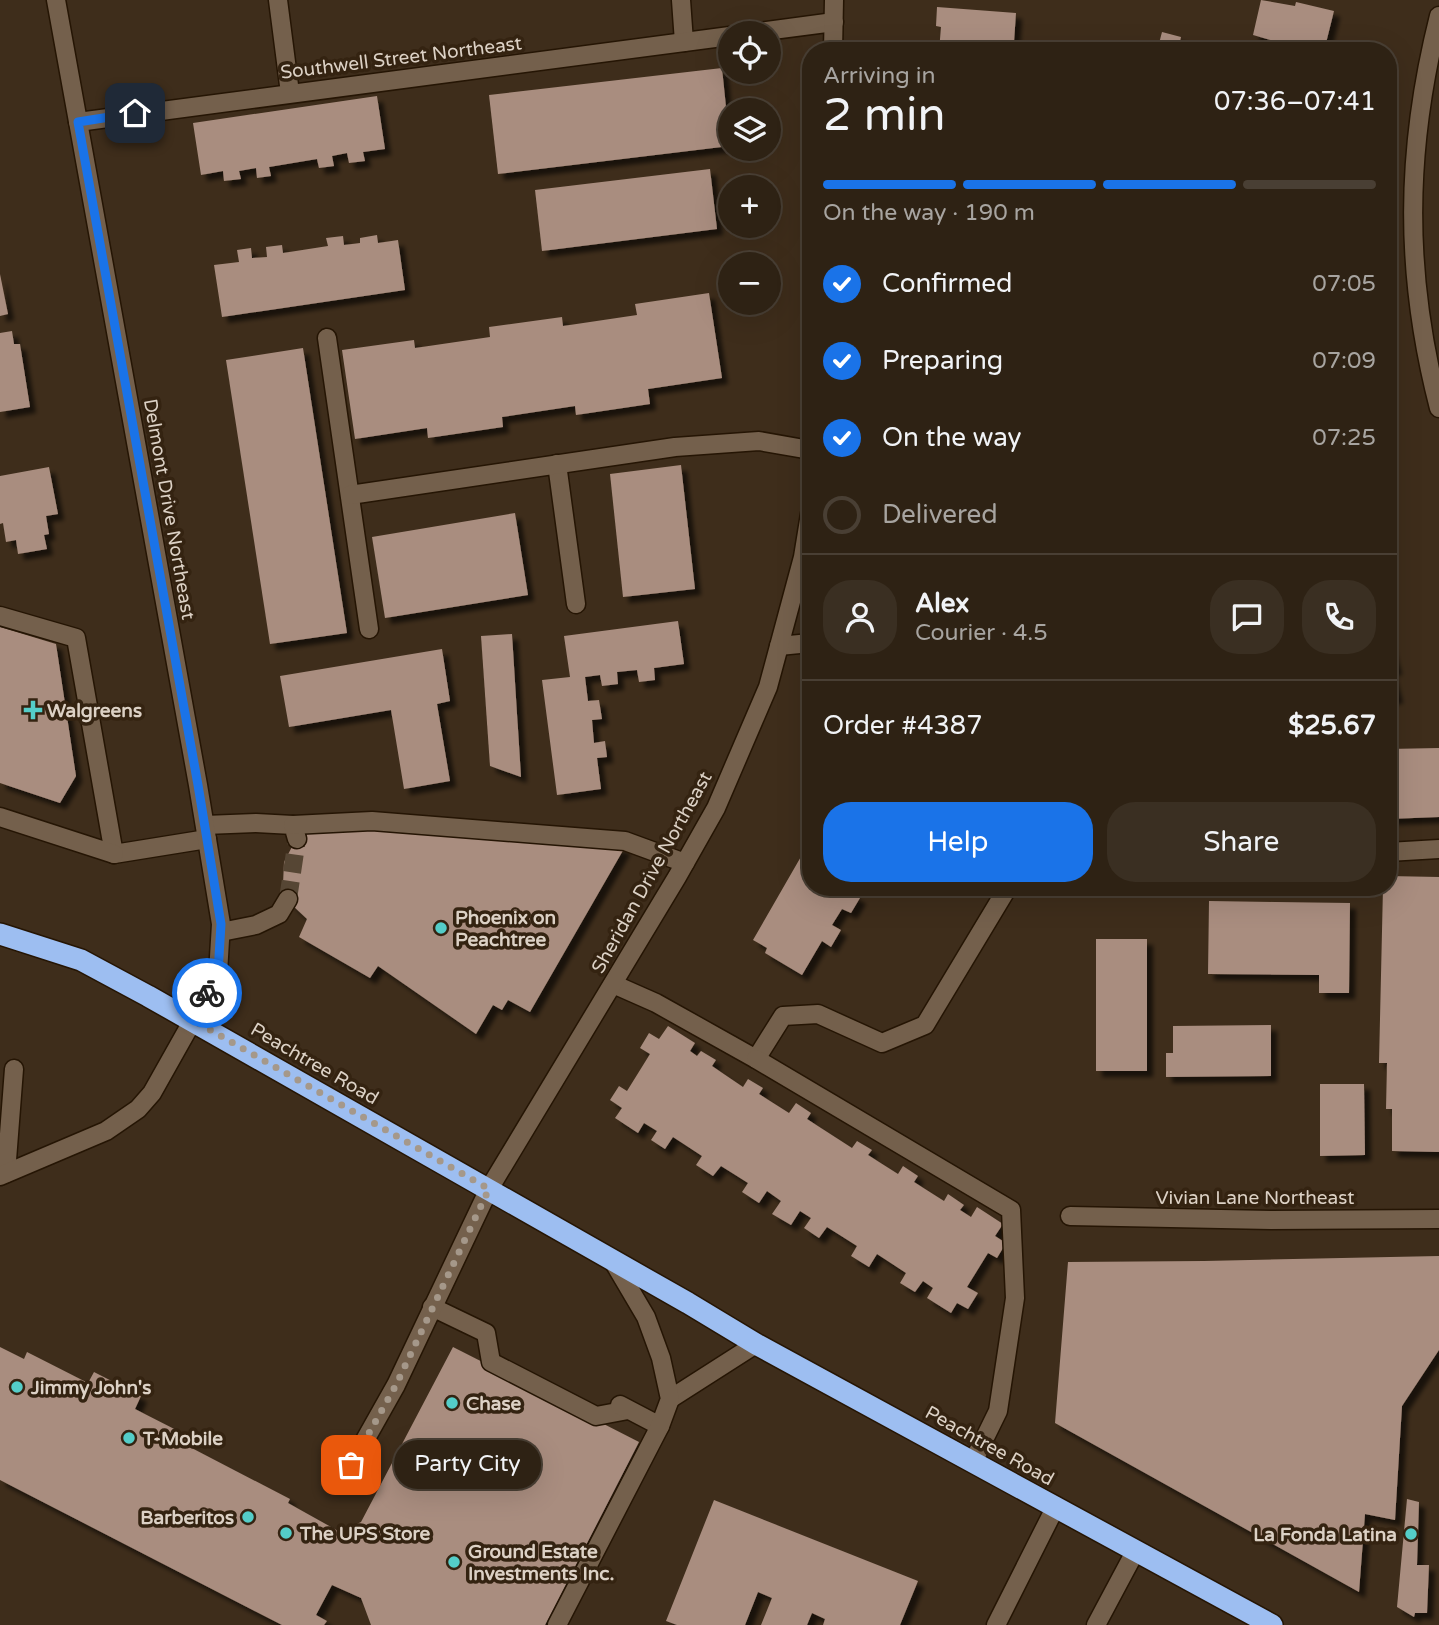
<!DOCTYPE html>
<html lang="en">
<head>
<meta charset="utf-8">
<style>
	body { margin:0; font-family:"Varela Round",sans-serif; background:#3a2f22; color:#f1f3f6; height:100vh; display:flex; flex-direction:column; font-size:26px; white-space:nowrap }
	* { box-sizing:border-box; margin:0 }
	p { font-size:23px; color:#a7a4a0 }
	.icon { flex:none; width:38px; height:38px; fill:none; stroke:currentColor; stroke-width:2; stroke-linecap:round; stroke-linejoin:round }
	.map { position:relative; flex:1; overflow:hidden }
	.drawer { position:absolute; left:802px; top:42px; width:595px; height:854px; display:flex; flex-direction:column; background:#2e2214; border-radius:28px; box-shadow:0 7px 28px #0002,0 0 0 2px #493f34 }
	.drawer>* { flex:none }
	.fabs { position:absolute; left:718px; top:21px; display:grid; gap:14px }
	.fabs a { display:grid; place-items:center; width:63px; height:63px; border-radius:50%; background:#2e2214; box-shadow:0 7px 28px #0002,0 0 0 2px #493f34; font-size:35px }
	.pin { position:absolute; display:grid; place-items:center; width:60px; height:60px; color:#fff; margin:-30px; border-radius:14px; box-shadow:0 4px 10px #0006 }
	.courier { position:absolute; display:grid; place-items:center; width:70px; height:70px; margin:-35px; border:5px solid #1a73e8; border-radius:50%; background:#fff; color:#222; box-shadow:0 2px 9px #0007 }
	.bubble { position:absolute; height:49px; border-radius:24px; background:#2e2214; box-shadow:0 7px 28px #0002,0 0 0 2px #493f34; font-size:23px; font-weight:600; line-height:49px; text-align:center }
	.summary em { font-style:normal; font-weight:600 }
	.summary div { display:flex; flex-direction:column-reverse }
	.summary { display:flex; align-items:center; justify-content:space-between; height:119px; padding:0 21px }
	h1 { font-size:46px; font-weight:600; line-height:52px }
	.bar { display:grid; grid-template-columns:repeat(4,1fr); gap:10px 7px; align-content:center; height:84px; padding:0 21px }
	.bar i { height:9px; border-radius:5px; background:#493f34 }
	.bar .current { background:#1a73e8 }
	.bar p { grid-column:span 4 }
	.line { display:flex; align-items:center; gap:18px; padding:0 21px; border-top:2px solid #493f34 }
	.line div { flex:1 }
	.round { display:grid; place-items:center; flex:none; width:74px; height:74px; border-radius:28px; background:#3a2f22 }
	ol { padding:0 21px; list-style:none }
	li { display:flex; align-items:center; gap:21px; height:77px }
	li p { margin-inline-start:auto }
	li .icon { padding:7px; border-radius:50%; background:#1a73e8; color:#fff; stroke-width:4 }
	li:last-child { color:#a7a4a0 }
	li i { width:38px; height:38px; border:4px solid #493f34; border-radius:50% }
	.button { display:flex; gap:14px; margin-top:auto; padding:14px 21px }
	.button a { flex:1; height:80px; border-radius:28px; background:#1a73e8; color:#fff; font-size:28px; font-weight:600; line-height:80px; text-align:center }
	.button a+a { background:#3a2f22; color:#f1f3f6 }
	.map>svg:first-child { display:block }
</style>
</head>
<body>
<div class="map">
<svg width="1439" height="1625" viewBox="0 0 1439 1625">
	<defs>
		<filter id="shadow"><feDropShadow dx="6" dy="6" stdDeviation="2" flood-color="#0009"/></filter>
	</defs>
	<rect width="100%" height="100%" fill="#3e2d1b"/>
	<g fill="#a98d7f" filter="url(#shadow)">
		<polygon points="1261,0 1295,6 1296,2 1334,11 1324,51 1272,51 1274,41 1253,35"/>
		<polygon points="937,7 1016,13 1014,42 993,41 992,51 939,51 941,27 936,26"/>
		<polygon points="1162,32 1181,37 1178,51 1157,51"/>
		<polygon points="722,68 730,146 498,174 489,95"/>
		<polygon points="377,96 385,149 363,152 365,161 349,163 347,153 332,156 334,166 319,168 317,159 269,167 271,176 257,178 256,168 239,171 241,179 224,181 223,171 201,175 193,123"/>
		<polygon points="710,169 717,229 542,251 535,190"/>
		<polygon points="377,235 378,243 398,240 405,290 222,317 214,265 239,262 237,250 251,248 252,258 267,257 266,247 282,245 283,253 328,246 326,238 343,236 344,245 360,243 360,238"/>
		<polygon points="0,274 8,314 0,316"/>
		<polygon points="709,293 722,378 648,389 650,404 576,415 575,406 502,417 503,427 428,438 427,428 355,439 342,350 414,340 415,348 490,337 489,327 562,317 563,326 637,315 635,304"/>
		<polygon points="12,331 14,344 20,344 30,407 0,412 0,333"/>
		<polygon points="303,348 347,633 270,644 226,360"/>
		<polygon points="681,465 695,589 623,597 610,474"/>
		<polygon points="49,467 58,514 46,516 49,534 44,535 47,549 18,554 16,540 6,542 3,523 0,524 0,476"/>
		<polygon points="515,513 528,595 385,618 372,537"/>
		<polygon points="678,621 684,664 654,668 655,680 639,682 637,670 617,672 618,684 602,686 600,675 585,677 588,701 599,700 602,719 592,720 594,743 605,741 607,757 597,758 601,789 557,795 542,680 570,677 564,636"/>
		<polygon points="0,627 56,644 76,776 60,803 0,783"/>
		<polygon points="512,634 521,777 490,766 481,636"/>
		<polygon points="1388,639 1396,669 1390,670 1397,697 1388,700"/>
		<polygon points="442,649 450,701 437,704 450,781 404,789 391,710 289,727 280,676"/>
		<polygon points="1439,748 1439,817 1388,819 1388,749"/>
		<polygon points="388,829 625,847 530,1012 508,1000 502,1010 493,1005 476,1034 378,966 370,978 299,937 307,919 291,904 283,884 284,862 294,843 311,830"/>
		<polygon points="810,841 810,887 854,887 851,893 860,898 851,913 842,909 832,925 841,930 831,947 822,941 802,975 765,953 767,948 753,940"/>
		<polygon points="1388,876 1439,877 1439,1152 1392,1151 1392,1109 1386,1109 1387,1063 1379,1063 1383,887 1388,887"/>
		<polygon points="1209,901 1350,903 1349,993 1319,993 1319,975 1208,974"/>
		<rect x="1096" y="939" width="51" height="132"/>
		<polygon points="1271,1025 1271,1076 1166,1077 1166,1053 1173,1053 1173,1026"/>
		<polygon points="668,1026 695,1043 690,1051 697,1056 701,1051 716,1060 712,1066 743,1087 748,1079 763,1088 759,1094 789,1113 796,1103 811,1113 807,1119 852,1148 857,1141 872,1150 868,1155 898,1174 903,1166 918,1176 914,1182 944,1201 948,1194 964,1205 960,1210 971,1217 977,1207 1003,1224 995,1236 1006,1243 997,1258 988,1253 967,1287 978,1293 968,1309 957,1303 951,1313 927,1298 933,1288 923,1281 915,1292 900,1283 906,1273 877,1254 869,1267 851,1256 857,1246 827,1227 819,1238 804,1228 811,1218 800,1211 791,1225 772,1214 781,1201 767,1191 759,1203 742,1192 748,1183 721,1166 713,1176 696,1165 702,1156 673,1137 665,1149 651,1140 657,1131 644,1123 638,1133 615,1118 622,1108 610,1100 619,1086 627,1091 650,1054 640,1048 649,1033 659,1039"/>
		<polygon points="1320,1084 1364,1084 1365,1155 1320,1156"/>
		<polygon points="1439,1256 1439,1350 1402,1406 1395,1520 1365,1514 1359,1592 1055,1423 1068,1262 1204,1261"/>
		<polygon points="0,1347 24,1359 27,1352 88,1383 94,1372 141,1396 135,1409 188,1436 184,1444 290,1499 288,1503 340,1532 361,1522 453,1347 639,1442 545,1625 371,1625 361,1598 332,1585 316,1615 327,1621 324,1625 282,1625 0,1480"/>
		<polygon points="1407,1499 1419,1502 1417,1565 1429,1565 1427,1613 1415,1613 1414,1617 1397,1607"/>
		<polygon points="714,1500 918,1581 900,1625 823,1625 825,1619 812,1613 807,1625 761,1625 772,1598 758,1592 745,1625 677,1625 666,1621"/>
	</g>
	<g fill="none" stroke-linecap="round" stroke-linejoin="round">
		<polyline stroke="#564634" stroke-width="18" stroke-dasharray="18 9" stroke-linecap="butt" points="288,899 297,839"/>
		<g stroke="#251504" stroke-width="21">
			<g id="minor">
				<polyline points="278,0 290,93"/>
				<polyline points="681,0 684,42"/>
				<path d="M1439 16C1405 151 1404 273 1439 408"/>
				<polyline points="751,33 834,22"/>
				<polyline points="833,51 834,0"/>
				<polyline points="78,122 730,36"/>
				<polyline points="327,338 369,629"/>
				<polyline points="557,464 576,604"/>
				<polyline points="350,495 675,447 759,441 810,450"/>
				<polyline points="0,616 76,638 114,854 207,839"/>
				<polyline points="779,646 810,643"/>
				<polyline points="0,817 114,854"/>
				<polyline points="205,825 256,823 293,825 297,839"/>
				<polyline points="293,825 372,821 625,841 685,863"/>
				<polyline points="1388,852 1439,849"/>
				<polyline points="221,932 256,925 279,914 288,899"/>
				<polyline points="613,984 656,1003 756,1059 783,1016 818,1014 882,1043 925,1025 1008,887"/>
				<polyline points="756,1059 1011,1210 1015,1298 998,1411 973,1462"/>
				<polyline points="6,1173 14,1069"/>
				<polyline points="0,1176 106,1131 138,1109 152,1093 193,1020 218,973 221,924 198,785 56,0"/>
				<polyline points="1070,1216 1271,1220 1439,1219"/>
				<polyline points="432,1307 486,1333 491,1362 596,1416 628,1410"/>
				<polyline points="670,1399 756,1344"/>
				<polyline points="620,1405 660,1426"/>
				<polyline points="351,1465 396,1385 489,1189 677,877 716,808 768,687 803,557 810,514"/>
				<polyline points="557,1625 660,1426 670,1399 661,1358 646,1317 613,1261"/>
				<polyline points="996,1625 1056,1506"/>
				<polyline points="1096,1625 1136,1550"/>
			</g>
		</g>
		<g stroke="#251504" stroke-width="24">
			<polyline id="highway" points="0,934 81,960 148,996 688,1303 756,1344 1272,1625"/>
		</g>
		<use href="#minor" stroke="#74604c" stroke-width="18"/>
		<use href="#highway" stroke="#9dbef1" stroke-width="21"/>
	</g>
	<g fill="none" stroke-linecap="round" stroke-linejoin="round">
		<polyline stroke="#a5988a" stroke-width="7" stroke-dasharray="0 12.6" points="207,993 193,1020 489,1189 396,1385 351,1465"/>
		<polyline stroke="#1a73e8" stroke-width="9" points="135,113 78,122 198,785 221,924 218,973 207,993"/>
	</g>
	<g fill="#54cdc8" stroke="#342311" stroke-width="2.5">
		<path d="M29.5 699.5h7v7h7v7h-7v7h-7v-7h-7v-7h7z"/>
		<circle cx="441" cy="928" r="7"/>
		<circle cx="17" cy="1387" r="7"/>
		<circle cx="452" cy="1403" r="7"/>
		<circle cx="129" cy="1438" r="7"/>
		<circle cx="248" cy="1517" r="7"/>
		<circle cx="286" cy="1533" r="7"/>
		<circle cx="1411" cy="1534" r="7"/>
		<circle cx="454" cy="1562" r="7"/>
	</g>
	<g text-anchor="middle" stroke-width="7" stroke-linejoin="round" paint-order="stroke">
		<g font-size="19" fill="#dcd1c5" stroke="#342311">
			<text transform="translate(401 57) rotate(-7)" y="7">Southwell Street Northeast</text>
			<text transform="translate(170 509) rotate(80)" y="7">Delmont Drive Northeast</text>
			<text transform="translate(651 872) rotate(-61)" y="7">Sheridan Drive Northeast</text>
			<text transform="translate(315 1063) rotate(30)" y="7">Peachtree Road</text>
			<text x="1255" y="1204">Vivian Lane Northeast</text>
			<text transform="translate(990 1445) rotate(29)" y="7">Peachtree Road</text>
		</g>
		<g font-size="19" font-weight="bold" fill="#dcd1c5" stroke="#342311" text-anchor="start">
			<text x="47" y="717">Walgreens</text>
			<text x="455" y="924">Phoenix on<tspan x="455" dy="22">Peachtree</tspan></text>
			<text x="31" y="1394">Jimmy John's</text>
			<text x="466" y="1410">Chase</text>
			<text x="143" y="1445">T-Mobile</text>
			<text x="234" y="1524" text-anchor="end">Barberitos</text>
			<text x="300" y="1540">The UPS Store</text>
			<text x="1397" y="1541" text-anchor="end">La Fonda Latina</text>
			<text x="468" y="1558">Ground Estate<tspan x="468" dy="22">Investments Inc.</tspan></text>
		</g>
	</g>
</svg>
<div class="fabs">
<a><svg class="icon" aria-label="locate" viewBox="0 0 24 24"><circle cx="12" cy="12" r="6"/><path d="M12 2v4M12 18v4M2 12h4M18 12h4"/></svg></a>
<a><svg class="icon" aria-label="layers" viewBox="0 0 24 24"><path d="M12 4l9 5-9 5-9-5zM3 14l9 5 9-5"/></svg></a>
<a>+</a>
<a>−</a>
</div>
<div class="pin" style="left:351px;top:1465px;background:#ea580c"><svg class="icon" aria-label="bag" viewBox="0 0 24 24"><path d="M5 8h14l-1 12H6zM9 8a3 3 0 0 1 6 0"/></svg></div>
<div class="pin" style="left:135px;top:113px;background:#1f2937"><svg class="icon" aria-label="home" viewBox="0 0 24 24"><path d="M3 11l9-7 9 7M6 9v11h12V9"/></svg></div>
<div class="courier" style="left:207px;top:993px"><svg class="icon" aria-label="bike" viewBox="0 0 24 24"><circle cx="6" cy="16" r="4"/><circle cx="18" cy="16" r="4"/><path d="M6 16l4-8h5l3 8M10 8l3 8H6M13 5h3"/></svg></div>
<div class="bubble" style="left:394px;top:1440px;width:147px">Party City</div>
<section class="drawer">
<div class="summary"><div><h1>2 min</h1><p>Arriving in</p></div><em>07:36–07:41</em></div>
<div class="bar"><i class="current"></i><i class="current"></i><i class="current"></i><i></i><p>On the way · 190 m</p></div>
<ol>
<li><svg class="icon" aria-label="check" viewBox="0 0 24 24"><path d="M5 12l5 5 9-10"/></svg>Confirmed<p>07:05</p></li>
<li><svg class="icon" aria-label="check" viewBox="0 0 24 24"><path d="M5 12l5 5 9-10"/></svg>Preparing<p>07:09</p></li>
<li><svg class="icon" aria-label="check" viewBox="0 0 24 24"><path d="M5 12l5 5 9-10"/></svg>On the way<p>07:25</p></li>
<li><i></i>Delivered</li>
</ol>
<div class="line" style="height:126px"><a class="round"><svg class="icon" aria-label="person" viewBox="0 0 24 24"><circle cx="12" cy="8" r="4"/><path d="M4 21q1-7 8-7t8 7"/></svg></a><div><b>Alex</b><p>Courier · 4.5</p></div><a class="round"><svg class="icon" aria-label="chat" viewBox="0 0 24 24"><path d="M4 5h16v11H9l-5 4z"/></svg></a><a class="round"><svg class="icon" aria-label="phone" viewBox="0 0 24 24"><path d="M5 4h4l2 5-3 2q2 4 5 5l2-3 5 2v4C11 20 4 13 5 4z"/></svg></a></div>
<div class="line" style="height:91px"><div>Order #4387</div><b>$25.67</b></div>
<div class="button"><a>Help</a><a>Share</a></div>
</section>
</div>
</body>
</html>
